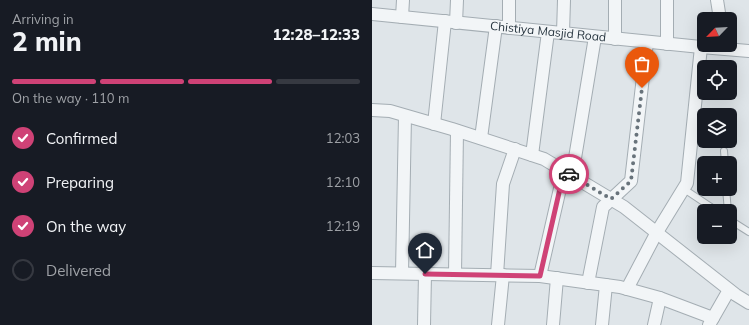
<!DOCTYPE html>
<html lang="en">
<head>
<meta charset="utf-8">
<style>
	body { margin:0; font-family:Mulish,sans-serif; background:#20242c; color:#f1f3f6; height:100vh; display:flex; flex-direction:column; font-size:15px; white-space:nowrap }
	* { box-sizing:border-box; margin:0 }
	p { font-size:13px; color:#9ea1a6 }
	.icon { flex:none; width:22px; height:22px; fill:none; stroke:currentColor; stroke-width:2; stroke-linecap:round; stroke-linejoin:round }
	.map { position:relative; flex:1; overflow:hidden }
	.drawer { display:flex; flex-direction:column; background:#171b24; width:372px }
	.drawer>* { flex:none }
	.needle { width:26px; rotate:245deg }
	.tools { position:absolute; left:325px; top:12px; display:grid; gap:8px }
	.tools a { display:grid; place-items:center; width:40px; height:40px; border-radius:6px; background:#171b24; box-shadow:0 4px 16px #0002; font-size:20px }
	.pin { position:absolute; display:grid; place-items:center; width:34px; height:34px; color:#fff; margin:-41px -17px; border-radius:50% 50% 50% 0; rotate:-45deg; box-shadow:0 0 4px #0007 }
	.pin .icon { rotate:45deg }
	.courier { position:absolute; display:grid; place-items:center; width:40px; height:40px; margin:-20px; border:3px solid #cf4276; border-radius:50%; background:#fff; color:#222; box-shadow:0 1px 5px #0007 }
	.head em { font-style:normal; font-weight:800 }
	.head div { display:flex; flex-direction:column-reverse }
	.head { display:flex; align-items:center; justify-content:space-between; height:68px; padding:0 12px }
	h1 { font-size:26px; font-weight:800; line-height:30px }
	.bar { display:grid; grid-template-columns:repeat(4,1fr); gap:6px 4px; align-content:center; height:48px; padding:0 12px }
	.bar i { height:5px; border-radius:3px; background:#363941 }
	.bar .active { background:#cf4276 }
	.bar p { grid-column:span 4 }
	ol { padding:0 12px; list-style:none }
	li { display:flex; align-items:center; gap:12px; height:44px }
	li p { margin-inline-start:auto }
	li .icon { padding:4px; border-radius:50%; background:#cf4276; color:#fff; stroke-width:4 }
	li:last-child { color:#9ea1a6 }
	li i { width:22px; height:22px; border:2px solid #363941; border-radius:50% }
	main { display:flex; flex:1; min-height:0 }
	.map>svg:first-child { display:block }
</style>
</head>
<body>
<main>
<section class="drawer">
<div class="head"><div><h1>2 min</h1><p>Arriving in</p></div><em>12:28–12:33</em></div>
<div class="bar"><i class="active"></i><i class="active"></i><i class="active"></i><i></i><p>On the way · 110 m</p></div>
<ol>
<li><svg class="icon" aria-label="check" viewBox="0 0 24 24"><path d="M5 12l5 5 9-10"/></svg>Confirmed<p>12:03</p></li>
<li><svg class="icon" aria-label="check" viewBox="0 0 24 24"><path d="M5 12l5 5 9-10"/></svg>Preparing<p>12:10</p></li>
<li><svg class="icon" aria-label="check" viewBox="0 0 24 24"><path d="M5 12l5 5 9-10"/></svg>On the way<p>12:19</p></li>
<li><i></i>Delivered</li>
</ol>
</section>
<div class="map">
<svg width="377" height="325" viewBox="0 0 377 325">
	<rect width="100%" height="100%" fill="#dfe5e9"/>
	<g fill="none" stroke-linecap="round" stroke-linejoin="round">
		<g stroke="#a4adb3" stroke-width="8">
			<g id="service">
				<polyline points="352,151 353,163"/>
				<polyline points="312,189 345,211"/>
				<polyline points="354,189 356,211"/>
				<polyline points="358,220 377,232"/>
			</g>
		</g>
		<g stroke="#a4adb3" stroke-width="14">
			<g id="minor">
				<polyline points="295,0 295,44"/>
				<polyline points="345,0 348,19"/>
				<path id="s1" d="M0 14 329 47 377 51"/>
				<polyline points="30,17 31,0"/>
				<polyline points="84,23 85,0"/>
				<polyline points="137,28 137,0"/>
				<polyline points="191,33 192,0"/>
				<polyline points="243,39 243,0"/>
				<polyline points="0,110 18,111 80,129 172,159 252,207 364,295 377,303"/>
				<polyline points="62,124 73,21"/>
				<polyline points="109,138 124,26"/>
				<polyline points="160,155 176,32"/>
				<polyline points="0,273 168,276 248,287 288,298 341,318"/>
				<polyline points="30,273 33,116"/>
				<polyline points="83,274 85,131"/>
				<polyline points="125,275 131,184 143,149"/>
				<polyline points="168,276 192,171 203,158 223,37"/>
				<polyline points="216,283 231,207 259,181 275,42"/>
				<polyline points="255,289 285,232 315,183 329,47"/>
				<polyline points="52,325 53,274"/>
				<polyline points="126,325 131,275"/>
				<polyline points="181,325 185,278"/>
				<polyline points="230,325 234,285"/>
				<polyline points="282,325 288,298"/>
				<polyline points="337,325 357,290"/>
			</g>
		</g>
		<use href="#service" stroke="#f2f5f7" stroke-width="6"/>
		<use href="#minor" stroke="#f2f5f7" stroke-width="12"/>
	</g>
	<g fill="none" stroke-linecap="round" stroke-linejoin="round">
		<polyline stroke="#68737b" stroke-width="4" stroke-dasharray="0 7.2" points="197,174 239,199 259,181 270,88"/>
		<polyline stroke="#cf4276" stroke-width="5" points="53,274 168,276 192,171 197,174"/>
	</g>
	<g text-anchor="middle" stroke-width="3" stroke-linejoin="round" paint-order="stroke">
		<g font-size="12" fill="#283640" stroke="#eff3f6">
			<text dy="4" stroke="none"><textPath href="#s1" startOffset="177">Chistiya Masjid Road</textPath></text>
		</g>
	</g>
</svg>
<div class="tools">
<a><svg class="needle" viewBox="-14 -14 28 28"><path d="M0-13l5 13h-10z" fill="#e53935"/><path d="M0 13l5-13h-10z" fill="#9ea1a6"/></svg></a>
<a><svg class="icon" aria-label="locate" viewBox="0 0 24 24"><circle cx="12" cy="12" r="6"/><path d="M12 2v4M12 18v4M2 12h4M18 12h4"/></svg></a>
<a><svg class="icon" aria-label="layers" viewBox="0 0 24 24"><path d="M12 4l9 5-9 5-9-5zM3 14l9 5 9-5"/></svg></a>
<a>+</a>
<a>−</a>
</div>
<div class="pin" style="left:270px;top:88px;background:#ea580c"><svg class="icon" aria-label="bag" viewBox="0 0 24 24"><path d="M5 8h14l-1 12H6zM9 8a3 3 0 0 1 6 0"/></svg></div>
<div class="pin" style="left:53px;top:274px;background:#1f2937"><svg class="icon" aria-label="home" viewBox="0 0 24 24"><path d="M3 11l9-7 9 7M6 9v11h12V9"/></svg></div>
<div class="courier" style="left:197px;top:174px"><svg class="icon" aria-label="car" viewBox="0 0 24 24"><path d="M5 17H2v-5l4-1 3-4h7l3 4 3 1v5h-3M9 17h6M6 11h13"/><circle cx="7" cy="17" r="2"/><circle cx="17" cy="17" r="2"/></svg></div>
</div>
</main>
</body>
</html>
